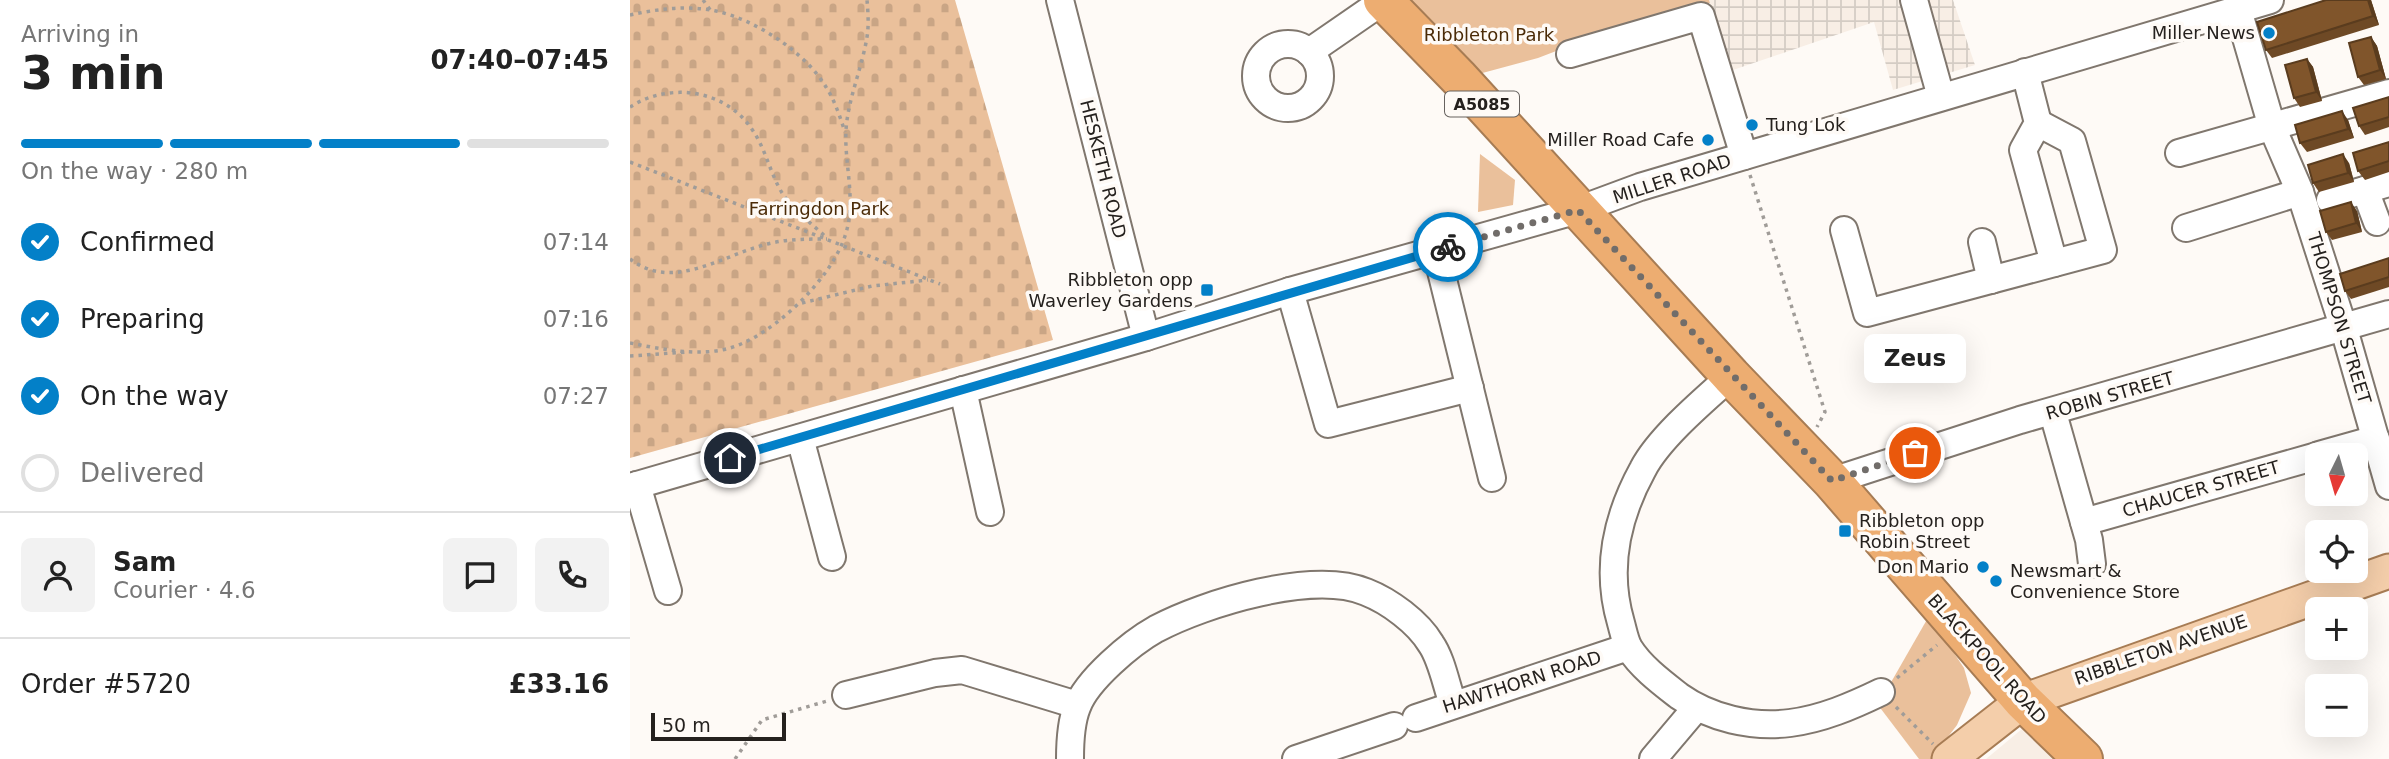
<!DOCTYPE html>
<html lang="en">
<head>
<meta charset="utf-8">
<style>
	body { margin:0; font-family:"DejaVu Sans",sans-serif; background:#f2f2f2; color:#222; height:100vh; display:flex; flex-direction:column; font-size:26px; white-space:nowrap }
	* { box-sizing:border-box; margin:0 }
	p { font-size:23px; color:#767676 }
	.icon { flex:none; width:38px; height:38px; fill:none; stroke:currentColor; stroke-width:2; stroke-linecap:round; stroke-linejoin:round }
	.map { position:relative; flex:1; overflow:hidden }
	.side { display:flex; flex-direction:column; background:#fff; width:630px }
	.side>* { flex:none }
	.needle { width:46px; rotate:185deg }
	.buttons { position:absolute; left:1675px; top:443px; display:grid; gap:14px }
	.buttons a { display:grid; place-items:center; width:63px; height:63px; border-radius:10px; background:#fff; box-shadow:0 7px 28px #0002; font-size:35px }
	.scale { position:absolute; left:21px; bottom:18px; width:135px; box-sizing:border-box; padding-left:7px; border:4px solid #25211e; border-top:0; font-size:19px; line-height:24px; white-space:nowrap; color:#25211e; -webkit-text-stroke:5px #fefaf6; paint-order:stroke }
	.pin { position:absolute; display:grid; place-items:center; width:60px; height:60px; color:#fff; margin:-30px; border:4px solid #fff; border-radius:50%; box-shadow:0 2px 7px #0007 }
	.courier { position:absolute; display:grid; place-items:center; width:70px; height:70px; margin:-35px; border:5px solid #0380c8; border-radius:50%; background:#fff; color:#222; box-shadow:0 2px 9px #0007 }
	.bubble { position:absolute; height:49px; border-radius:10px; background:#fff; box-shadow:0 7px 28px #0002; font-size:23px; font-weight:700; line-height:49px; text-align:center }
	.headline em { font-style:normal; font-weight:700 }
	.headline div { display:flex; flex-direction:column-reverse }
	.headline { display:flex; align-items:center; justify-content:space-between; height:119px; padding:0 21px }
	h1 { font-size:46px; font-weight:700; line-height:52px }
	.bar { display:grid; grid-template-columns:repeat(4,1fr); gap:10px 7px; align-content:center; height:84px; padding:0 21px }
	.bar i { height:9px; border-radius:5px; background:#e0e0e0 }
	.bar .active { background:#0380c8 }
	.bar p { grid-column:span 4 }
	.line { display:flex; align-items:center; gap:18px; padding:0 21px; border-top:2px solid #e0e0e0 }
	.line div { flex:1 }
	.round { display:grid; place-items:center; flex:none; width:74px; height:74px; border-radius:10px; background:#f2f2f2 }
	ol { padding:0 21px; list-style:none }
	li { display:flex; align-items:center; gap:21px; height:77px }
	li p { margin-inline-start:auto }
	li .icon { padding:7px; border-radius:50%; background:#0380c8; color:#fff; stroke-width:4 }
	li:last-child { color:#767676 }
	li i { width:38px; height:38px; border:4px solid #e0e0e0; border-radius:50% }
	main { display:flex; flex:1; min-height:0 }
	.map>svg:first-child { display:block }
</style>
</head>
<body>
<main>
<section class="side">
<div class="headline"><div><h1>3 min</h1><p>Arriving in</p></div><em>07:40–07:45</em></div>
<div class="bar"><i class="active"></i><i class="active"></i><i class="active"></i><i></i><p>On the way · 280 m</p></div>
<ol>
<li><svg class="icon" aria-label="check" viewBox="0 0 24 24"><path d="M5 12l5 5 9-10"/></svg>Confirmed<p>07:14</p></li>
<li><svg class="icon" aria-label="check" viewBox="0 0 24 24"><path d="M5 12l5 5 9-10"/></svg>Preparing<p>07:16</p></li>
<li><svg class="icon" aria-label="check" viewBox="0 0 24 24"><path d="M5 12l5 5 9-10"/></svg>On the way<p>07:27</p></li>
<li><i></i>Delivered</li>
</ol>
<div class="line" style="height:126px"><a class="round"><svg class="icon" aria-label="person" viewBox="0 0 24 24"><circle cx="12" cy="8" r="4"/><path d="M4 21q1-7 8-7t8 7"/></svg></a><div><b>Sam</b><p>Courier · 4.6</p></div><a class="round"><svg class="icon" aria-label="chat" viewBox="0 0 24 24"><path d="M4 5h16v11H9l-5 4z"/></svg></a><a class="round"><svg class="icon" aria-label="phone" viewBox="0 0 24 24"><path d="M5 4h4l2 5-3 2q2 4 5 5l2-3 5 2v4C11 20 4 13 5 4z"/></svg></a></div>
<div class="line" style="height:91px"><div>Order #5720</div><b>£33.16</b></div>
</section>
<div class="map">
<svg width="1759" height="759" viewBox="0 0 1759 759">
	<defs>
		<pattern id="industrial-grid" width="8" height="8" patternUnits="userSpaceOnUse" patternTransform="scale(1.75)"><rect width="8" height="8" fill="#f8eee5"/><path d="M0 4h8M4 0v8" fill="none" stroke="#d4ccc4"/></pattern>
		<pattern id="cemetery-stones" width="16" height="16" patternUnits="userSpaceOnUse" patternTransform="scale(1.75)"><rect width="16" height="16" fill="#eac09b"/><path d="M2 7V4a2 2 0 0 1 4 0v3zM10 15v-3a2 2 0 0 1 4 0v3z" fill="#c9a585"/></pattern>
	</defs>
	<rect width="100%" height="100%" fill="#fefaf6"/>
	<polygon fill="#f8eee5" points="1392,729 1424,759 1356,759"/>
	<polygon fill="url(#industrial-grid)" points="1079,0 1323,0 1345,65 1263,90 1244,22 1100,71"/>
	<g fill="#eac09b">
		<polygon points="769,0 1079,0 1080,3 973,33 908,58 845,75"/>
		<polygon points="850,154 885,180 883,205 848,212"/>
		<polygon points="1299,616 1334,668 1341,693 1327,725 1301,759 1289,759 1248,705"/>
	</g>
	<polygon fill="url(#cemetery-stones)" points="0,0 325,0 423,340 0,458"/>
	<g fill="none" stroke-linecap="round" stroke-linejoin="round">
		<g stroke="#80776e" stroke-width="30">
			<g id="minor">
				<polyline points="430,0 516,337"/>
				<polyline points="1284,0 1311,97"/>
				<polyline points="1608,10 1642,127 1670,192 1714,329 1759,486"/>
				<circle cx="658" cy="76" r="32"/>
				<polyline points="679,52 753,1"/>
				<polyline points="940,54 1071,16 1114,156"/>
				<polyline points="1395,72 1408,123 1393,150 1424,263"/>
				<polyline points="1549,153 1759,93"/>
				<polyline points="1735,190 1747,222"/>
				<polyline points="1700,200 1759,183"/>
				<polyline points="1556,228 1670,192"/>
				<polyline points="1214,230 1237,313 1473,250 1442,141 1408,123"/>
				<polyline points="1352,242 1361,280"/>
				<polyline points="806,251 862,478"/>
				<polyline points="660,291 698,424 840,388"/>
				<path d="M1101 376C1074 400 1029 438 1013 469 986 518 975 569 991 623 993 630 995 641 999 648 1011 667 1031 682 1049 696 1080 718 1122 728 1160 723 1192 719 1222 706 1251 692"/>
				<polyline points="333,390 360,512"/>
				<polyline points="1423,413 1459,540 1462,564"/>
				<polyline points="170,438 202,557"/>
				<polyline points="1689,455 1746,439"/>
				<polyline points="1202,481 1390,420 1759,314"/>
				<polyline points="7,485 38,591"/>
				<polyline points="0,487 516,337 660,291 948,210 1010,187 1640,0"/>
				<polyline points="1454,522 1687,456"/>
				<polyline points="216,695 305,673 332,670 447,705"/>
				<polyline points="786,718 998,647"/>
				<path d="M440 759C440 743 441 722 447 707 457 680 501 643 526 629 575 603 683 570 736 592 759 601 788 622 801 644 812 660 816 685 823 704"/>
				<polyline points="666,759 764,726"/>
				<polyline points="1023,759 1066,708"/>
			</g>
		</g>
		<g stroke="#a77c54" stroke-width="37">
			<polyline id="major" points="1319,759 1393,701 1759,571"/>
		</g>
		<g stroke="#a77c54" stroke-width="42">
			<polyline id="highway" points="753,0 829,78 1101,376 1202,481 1393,701 1453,759"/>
		</g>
		<g stroke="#a09c98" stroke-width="3.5" stroke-dasharray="3.5 5" stroke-linecap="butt">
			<polyline points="73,0 81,11"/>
			<path d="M0 15C27 9 58 5 86 11 126 20 175 52 196 87 205 101 210 117 215 132"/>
			<path d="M0 107C39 82 94 89 121 128 136 148 140 175 154 196 165 211 183 225 197 238"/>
			<polyline points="0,162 310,284"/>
			<polyline points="1120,175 1195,412 1187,427"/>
			<path d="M0 259C40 290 85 260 127 247 150 239 173 239 197 239"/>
			<polyline points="172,303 242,286 298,280"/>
			<path d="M0 343C31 349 69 357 100 348 144 335 201 279 215 236 227 201 214 165 216 130 218 99 232 68 237 37 239 25 238 12 237 0"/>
			<polyline points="0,356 57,352"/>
			<polyline points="1267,678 1307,645"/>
			<polyline points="1266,707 1303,744"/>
			<polyline points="105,759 132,720 197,701"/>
		</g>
		<use href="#minor" stroke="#fff" stroke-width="26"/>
		<use href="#major" stroke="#f4ceaa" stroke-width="33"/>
		<use href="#highway" stroke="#edad71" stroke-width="38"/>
	</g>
	<g fill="#6e4925">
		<polygon points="1696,0 1741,0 1749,25 1642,58 1636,50"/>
		<polygon points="1741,37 1747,46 1756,79 1734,85 1728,77"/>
		<polygon points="1677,59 1683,67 1692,101 1670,107 1664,98"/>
		<polygon points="1759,97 1759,127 1735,135 1729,126"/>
		<polygon points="1718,120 1724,138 1677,152 1670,143"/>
		<polygon points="1759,142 1759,172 1735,180 1728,171"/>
		<polygon points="1719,163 1724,182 1689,192 1683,183"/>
		<polygon points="1727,211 1732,232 1702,240 1696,232"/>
		<polygon points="1759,258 1759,287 1721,299 1715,291"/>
	</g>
	<g fill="#5a3c1e">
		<polygon points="1738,0 1741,0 1749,25 1743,16"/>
		<polygon points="1741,37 1747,46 1756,79 1750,70"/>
		<polygon points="1677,59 1683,67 1692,101 1686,92"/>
		<polygon points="1712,111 1718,120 1724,138 1718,129"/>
		<polygon points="1713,154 1719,163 1724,182 1718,173"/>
		<polygon points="1721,202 1727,211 1732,232 1726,223"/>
	</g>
	<g fill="#80552b" stroke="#5a3c1e" stroke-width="2">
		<polygon points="1696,0 1738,0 1743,16 1636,50 1627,22"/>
		<polygon points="1741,37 1750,70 1728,77 1719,43"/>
		<polygon points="1677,59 1686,92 1664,98 1655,65"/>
		<polygon points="1759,97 1759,117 1729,126 1723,108"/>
		<polygon points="1712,111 1718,129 1670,143 1665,125"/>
		<polygon points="1759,142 1759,161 1728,171 1723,153"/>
		<polygon points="1713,154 1718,173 1683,183 1678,165"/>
		<polygon points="1721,202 1726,223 1696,232 1690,211"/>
		<polygon points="1759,258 1759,277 1715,291 1710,274"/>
	</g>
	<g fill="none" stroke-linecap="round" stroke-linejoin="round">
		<polyline stroke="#716d6a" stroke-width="7" stroke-dasharray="0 12.6" points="818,247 948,210 1202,481 1285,453"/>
		<polyline stroke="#0380c8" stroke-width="9" points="100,458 818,247"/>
	</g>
	<g fill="#0380c8" stroke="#fefaf6" stroke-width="2.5">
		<circle cx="1639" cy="33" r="7"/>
		<circle cx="1122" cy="125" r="7"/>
		<circle cx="1078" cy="140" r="7"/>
		<rect x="570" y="283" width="14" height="14" rx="3.5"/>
		<rect x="1208" y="524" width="14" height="14" rx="3.5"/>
		<circle cx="1353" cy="567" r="7"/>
		<circle cx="1366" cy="581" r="7"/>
	</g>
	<g text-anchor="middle" stroke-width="7" stroke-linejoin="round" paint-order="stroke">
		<rect fill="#fefaf6" stroke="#66625f" stroke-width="2" x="815" y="91.5" width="74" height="25" rx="5"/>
		<g font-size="16" font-weight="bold" fill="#25211e">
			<text x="852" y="110">A5085</text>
		</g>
		<g font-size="18" fill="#25211e" stroke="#fefaf6" text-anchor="end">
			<text x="1625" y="39">Miller News</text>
			<text x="1136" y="131" text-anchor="start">Tung Lok</text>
			<text x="1064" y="146">Miller Road Cafe</text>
			<text x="563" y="286">Ribbleton opp<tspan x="563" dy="21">Waverley Gardens</tspan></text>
			<text x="1229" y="527" text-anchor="start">Ribbleton opp<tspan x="1229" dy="21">Robin Street</tspan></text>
			<text x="1339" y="573">Don Mario</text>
			<text x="1380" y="577" text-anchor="start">Newsmart &amp;<tspan x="1380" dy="21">Convenience Store</tspan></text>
		</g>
		<g font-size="18" fill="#4b2b07" stroke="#fefaf6">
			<text x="859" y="41">Ribbleton Park</text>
			<text x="189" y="215">Farringdon Park</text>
		</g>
		<g font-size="18" fill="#25211e" stroke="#fefaf6">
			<text transform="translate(473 169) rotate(76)" y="6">HESKETH ROAD</text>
			<text transform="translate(1042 179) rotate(-18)" y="6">MILLER ROAD</text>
			<text transform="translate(1709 318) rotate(73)" y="6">THOMPSON STREET</text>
			<text transform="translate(1480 396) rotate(-16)" y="6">ROBIN STREET</text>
			<text transform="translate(1571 489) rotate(-16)" y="6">CHAUCER STREET</text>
			<text transform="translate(1531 650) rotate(-19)" y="6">RIBBLETON AVENUE</text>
			<text transform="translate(1357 659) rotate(48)" y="6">BLACKPOOL ROAD</text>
			<text transform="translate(892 682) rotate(-18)" y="6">HAWTHORN ROAD</text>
		</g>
	</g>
</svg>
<div class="buttons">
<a><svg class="needle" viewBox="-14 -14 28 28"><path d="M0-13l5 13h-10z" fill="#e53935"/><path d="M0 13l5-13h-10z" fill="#767676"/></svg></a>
<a><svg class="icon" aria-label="locate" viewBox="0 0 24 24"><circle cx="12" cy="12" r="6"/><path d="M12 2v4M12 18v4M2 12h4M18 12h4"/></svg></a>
<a>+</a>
<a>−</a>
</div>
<div class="scale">50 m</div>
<div class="pin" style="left:1285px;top:453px;background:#ea580c"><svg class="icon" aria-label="bag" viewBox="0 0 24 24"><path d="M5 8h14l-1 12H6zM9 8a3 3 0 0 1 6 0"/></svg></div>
<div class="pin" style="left:100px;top:458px;background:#1f2937"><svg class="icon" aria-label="home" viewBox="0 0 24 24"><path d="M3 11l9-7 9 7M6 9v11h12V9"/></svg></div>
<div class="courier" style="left:818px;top:247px"><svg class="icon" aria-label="bike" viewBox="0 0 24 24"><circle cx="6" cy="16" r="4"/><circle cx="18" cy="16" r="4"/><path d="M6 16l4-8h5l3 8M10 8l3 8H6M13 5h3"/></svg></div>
<div class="bubble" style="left:1234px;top:334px;width:102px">Zeus</div>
</div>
</main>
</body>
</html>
